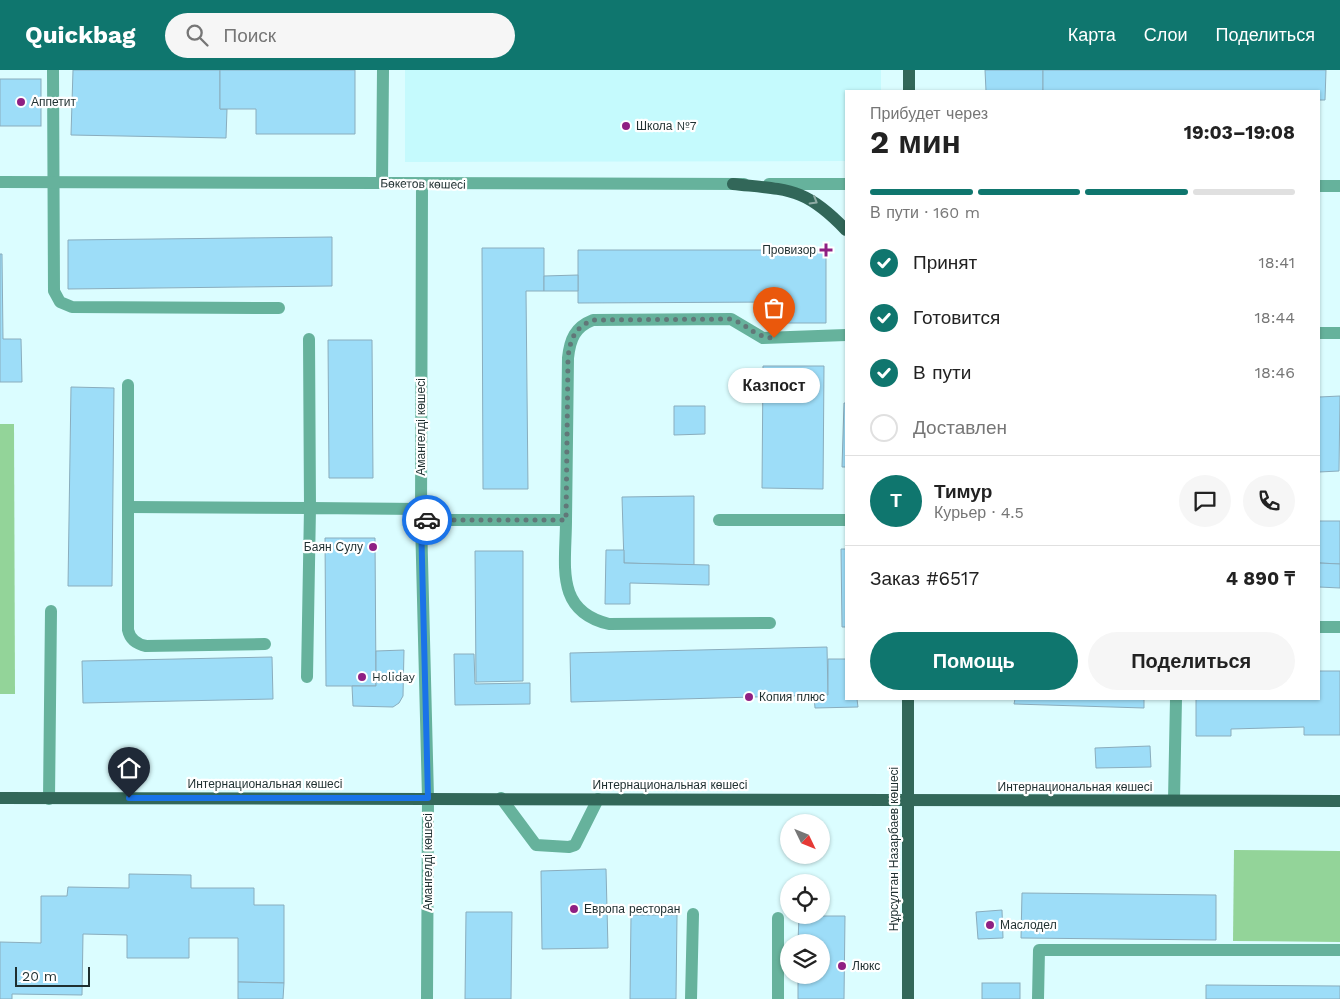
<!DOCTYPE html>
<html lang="ru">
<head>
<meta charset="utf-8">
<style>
	body { margin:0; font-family:"Work Sans",sans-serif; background:#f6f6f6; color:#222; height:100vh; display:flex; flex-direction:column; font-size:19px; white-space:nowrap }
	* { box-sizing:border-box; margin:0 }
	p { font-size:16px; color:#767676 }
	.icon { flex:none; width:28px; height:28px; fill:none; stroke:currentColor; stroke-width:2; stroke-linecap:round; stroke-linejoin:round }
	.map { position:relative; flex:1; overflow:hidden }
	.drawer { position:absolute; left:845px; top:20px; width:475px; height:610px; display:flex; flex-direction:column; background:#fff; border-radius:0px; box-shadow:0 1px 4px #0004 }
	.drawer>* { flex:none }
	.needle { width:32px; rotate:133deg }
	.fabs { position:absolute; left:780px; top:744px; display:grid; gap:10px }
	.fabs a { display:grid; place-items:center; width:50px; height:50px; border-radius:50%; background:#fff; box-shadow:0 1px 4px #0004; font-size:25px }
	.scale { position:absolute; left:15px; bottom:12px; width:75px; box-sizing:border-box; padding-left:5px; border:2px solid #1f2f30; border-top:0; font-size:14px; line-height:18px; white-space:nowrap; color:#1f2f30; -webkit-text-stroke:4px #fff; paint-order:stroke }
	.pin { position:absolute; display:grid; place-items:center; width:42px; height:42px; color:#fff; margin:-51px -21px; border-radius:50% 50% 50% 0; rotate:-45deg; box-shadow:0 0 5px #0007 }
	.pin .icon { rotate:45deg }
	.courier { position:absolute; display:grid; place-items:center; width:50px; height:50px; margin:-25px; border:4px solid #1a73e8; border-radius:50%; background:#fff; color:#222; box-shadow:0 1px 6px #0007 }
	.bubble { position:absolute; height:35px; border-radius:18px; background:#fff; box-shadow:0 1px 4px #0004; font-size:16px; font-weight:700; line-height:35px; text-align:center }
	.headline em { font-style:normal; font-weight:700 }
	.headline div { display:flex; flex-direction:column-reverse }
	.headline { display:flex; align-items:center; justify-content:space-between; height:85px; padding:0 25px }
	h1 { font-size:32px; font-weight:700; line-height:38px }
	.bar { display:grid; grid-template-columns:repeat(4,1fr); gap:8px 5px; align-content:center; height:60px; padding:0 25px }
	.bar i { height:6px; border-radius:4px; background:#e0e0e0 }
	.bar .active { background:#0f766e }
	.bar p { grid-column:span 4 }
	.line { display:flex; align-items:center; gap:12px; padding:0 25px; border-top:1px solid #e0e0e0 }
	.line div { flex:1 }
	.round { display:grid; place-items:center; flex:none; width:52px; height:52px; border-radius:26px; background:#f6f6f6 }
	ol { padding:0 25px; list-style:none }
	li { display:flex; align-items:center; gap:15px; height:55px }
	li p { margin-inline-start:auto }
	li .icon { padding:5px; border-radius:50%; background:#0f766e; color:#fff; stroke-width:4 }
	li:last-child { color:#767676 }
	li i { width:28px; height:28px; border:2px solid #e0e0e0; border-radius:50% }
	.action { display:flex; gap:10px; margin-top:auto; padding:10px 25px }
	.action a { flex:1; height:58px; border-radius:30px; background:#0f766e; color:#fff; font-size:20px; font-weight:700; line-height:58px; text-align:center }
	.action a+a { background:#f6f6f6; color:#222 }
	header { display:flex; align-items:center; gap:30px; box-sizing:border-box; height:70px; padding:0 25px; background:#0f766e; color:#fff }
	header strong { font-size:24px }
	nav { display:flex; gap:28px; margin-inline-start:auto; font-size:18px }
	.search { width:350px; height:45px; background:#f6f6f6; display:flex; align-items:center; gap:12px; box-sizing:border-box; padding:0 18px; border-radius:28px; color:#767676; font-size:19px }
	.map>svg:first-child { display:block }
</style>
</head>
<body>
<header>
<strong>Quickbag</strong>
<div class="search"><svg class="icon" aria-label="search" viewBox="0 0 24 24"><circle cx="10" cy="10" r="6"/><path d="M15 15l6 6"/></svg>Поиск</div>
<nav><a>Карта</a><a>Слои</a><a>Поделиться</a></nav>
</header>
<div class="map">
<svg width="1340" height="929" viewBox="0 0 1340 929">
	<rect width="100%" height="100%" fill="#dbfdff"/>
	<polygon fill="#c5fafd" points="405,0 881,0 881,21 846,21 846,91 405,92"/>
	<g fill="#93d499">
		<polygon points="0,354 14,354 15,624 0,624"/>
		<polygon points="1234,780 1340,781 1340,872 1233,871"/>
	</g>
	<g fill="#9dddf8" stroke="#8aadbd">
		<polygon points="73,0 220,0 220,39 227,39 226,68 71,65"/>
		<polygon points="220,0 355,0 355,64 256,64 256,39 220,39"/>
		<polygon points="985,0 1043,0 1043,21 986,21"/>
		<polygon points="1043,0 1326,0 1325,30 1319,30 1319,21 1043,21"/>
		<rect x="0" y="9" width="41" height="47"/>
		<polygon points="332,167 332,216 68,219 68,170"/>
		<polygon points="482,178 544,178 544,221 526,221 528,419 483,419"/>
		<polygon points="578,180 826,180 826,253 778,253 778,232 578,233"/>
		<polygon points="0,184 2,184 3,269 21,269 22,312 0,312"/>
		<polygon points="578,205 578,221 544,221 544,206"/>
		<polygon points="328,270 372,270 373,408 329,408"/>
		<polygon points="763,296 824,296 823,419 762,418"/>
		<polygon points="71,317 114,318 112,516 68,516"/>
		<polygon points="1340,326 1339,401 1319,402 1319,327"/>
		<polygon points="844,333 846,333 846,397 842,397"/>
		<polygon points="674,336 705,336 705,364 674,365"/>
		<polygon points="694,426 694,495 624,493 622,427"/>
		<polygon points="1319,451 1340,451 1340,494 1319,493"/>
		<polygon points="325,468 375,468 376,616 326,616"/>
		<polygon points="841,479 846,479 846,557 842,557"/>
		<polygon points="606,480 624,480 624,493 709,495 709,515 630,513 630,534 605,534"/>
		<polygon points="475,481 523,481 523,611 476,612"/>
		<polygon points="1319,493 1340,494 1340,518 1319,517"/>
		<polygon points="827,577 828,625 571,632 570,583"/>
		<polygon points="404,580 403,626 399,633 393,637 353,636 352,616 376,616 376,581"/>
		<polygon points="454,584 474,584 475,614 530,613 530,634 455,635"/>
		<polygon points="272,587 273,629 83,633 82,591"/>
		<polygon points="828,589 846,589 846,629 857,629 858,637 815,638 814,626 828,625"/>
		<polygon points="1319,601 1340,601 1340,665 1304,665 1304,657 1231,659 1231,666 1196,666 1196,629 1319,629"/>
		<polygon points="1015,629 1144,629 1144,638 1014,634"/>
		<polygon points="1150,676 1151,697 1096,698 1095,678"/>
		<polygon points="606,799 608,878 542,879 541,801"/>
		<polygon points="129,804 191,805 191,818 254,818 254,835 284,835 284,913 238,912 238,868 189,868 189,888 127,888 127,865 83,864 82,925 12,924 12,929 0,929 0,872 41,873 41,826 67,826 68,817 129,818"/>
		<polygon points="1022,823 1216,825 1216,870 1021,868"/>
		<polygon points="1002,840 1003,868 978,869 976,842"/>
		<polygon points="466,842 512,842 511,929 465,929"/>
		<polygon points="631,845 677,845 676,929 630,929"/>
		<polygon points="799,846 845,846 844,929 798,929 798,905 821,905 821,872 798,872"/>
		<polygon points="238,912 284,913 283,929 238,929"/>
		<rect x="982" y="913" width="38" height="16"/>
		<polygon points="1206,915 1340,916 1340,929 1206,929"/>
	</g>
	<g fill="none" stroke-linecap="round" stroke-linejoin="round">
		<g stroke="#66b29c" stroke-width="12">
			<polyline points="53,0 54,221 60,232 72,237 279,238"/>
			<polyline points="0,112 744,114"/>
			<polyline points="382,113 383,0"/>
			<polyline points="422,114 421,450 428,728 427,929"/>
			<polyline points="769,114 846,114"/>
			<polyline points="1319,116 1340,116"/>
			<polyline points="1319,263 1340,263"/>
			<path d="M128 315V560C130 569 136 574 146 576L265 574"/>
			<polyline points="128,437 310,438 309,269"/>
			<path d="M421 450H566C566 495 554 541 609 554L770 553"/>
			<path d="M566 450 568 288C570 269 575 257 593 250L731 249 763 268 846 265"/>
			<polyline points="719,450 846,450"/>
			<polyline points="1319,557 1340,557"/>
			<polyline points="307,607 310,438 421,439"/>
			<polyline points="501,728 536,775 569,777 575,775 598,729"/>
			<polyline points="49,729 51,541"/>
			<polyline points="1174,730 1176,629"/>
			<polyline points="778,848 778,929"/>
			<polyline points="691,929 693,844"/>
			<polyline points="1038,929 1039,880 1340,880"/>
		</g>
		<g stroke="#326759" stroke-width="12">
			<polyline points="909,21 909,0"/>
			<path d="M733 114C789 120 805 117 846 160"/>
			<polyline points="0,728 1340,731"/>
			<polyline points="908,929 908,629"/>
		</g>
	</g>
	<defs><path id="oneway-chevron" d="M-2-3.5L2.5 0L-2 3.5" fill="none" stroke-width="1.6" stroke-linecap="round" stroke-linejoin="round" transform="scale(1.25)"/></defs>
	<use stroke="#8eaba4" href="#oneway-chevron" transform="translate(814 131) rotate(31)"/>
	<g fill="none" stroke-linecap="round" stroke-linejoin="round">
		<path stroke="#617778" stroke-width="5" stroke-dasharray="0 9" d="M427 450H566L568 288C570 269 575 257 593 250L730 249C748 254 753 267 774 268"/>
		<polyline stroke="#1a73e8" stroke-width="6" points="129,728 428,728 421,450 427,450"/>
	</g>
	<g fill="#8f2083" stroke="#fff" stroke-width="2">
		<circle cx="21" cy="32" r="5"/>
		<circle cx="626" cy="56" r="5"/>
		<path d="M823.5 172.5h5v5h5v5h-5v5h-5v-5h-5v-5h5z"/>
		<circle cx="373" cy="477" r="5"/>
		<circle cx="362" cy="607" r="5"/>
		<circle cx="749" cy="627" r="5"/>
		<circle cx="574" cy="839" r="5"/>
		<circle cx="990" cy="855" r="5"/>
		<circle cx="842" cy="896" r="5"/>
	</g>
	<g text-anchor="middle" stroke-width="4.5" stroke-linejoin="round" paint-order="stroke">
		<g font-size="12" fill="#1f2f30" stroke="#fff" text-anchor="start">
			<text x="31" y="36">Аппетит</text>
			<text x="636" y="60">Школа №7</text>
			<text x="816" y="184" text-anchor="end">Провизор</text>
			<text x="363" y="481" text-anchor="end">Баян Сулу</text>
			<text x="372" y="611">Holiday</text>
			<text x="759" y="631">Копия плюс</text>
			<text x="584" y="843">Европа ресторан</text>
			<text x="1000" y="859">Маслодел</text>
			<text x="852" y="900">Люкс</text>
		</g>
		<g font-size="12" fill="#1f2f30" stroke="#fff">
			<text transform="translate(423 114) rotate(1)" y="4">Бөкетов көшесі</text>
			<text transform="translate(421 357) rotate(-90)" y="4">Амангелді көшесі</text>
			<text x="265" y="718">Интернациональная көшесі</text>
			<text x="670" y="719">Интернациональная көшесі</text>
			<text x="1075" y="721">Интернациональная көшесі</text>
			<text transform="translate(894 779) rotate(-90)" y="4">Нұрсұлтан Назарбаев көшесі</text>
			<text transform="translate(428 792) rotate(-90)" y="4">Амангелді көшесі</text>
		</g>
	</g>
</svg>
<div class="fabs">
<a><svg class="needle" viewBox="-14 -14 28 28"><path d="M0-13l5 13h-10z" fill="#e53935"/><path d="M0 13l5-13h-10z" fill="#767676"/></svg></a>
<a><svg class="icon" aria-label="locate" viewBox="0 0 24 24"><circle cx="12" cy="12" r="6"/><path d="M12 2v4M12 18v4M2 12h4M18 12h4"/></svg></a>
<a><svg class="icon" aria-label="layers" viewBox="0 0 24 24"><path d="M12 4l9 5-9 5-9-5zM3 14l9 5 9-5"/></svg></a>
</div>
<div class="scale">20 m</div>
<div class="pin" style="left:774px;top:268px;background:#ea580c"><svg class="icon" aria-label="bag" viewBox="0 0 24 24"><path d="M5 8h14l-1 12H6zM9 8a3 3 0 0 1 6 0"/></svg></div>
<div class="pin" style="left:129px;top:728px;background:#1f2937"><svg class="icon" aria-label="home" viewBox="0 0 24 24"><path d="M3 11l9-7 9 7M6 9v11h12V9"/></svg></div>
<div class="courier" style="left:427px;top:450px"><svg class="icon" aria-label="car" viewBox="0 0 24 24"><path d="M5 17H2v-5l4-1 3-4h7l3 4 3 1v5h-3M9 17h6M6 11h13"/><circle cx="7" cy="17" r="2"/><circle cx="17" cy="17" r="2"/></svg></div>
<div class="bubble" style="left:728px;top:298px;width:92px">Казпост</div>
<section class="drawer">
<div class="headline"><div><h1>2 мин</h1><p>Прибудет через</p></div><em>19:03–19:08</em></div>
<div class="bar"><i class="active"></i><i class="active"></i><i class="active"></i><i></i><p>В пути · 160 m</p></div>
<ol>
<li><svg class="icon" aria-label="check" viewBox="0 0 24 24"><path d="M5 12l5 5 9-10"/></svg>Принят<p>18:41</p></li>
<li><svg class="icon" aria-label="check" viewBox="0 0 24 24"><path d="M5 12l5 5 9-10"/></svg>Готовится<p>18:44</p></li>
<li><svg class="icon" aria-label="check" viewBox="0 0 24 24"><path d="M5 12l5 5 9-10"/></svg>В пути<p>18:46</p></li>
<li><i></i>Доставлен</li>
</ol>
<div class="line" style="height:90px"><b class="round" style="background:#0f766e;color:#fff">Т</b><div><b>Тимур</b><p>Курьер · 4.5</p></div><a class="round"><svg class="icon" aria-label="chat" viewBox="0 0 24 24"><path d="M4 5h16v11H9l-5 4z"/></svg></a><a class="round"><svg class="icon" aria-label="phone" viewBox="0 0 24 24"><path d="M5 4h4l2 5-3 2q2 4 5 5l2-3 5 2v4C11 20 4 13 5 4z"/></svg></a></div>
<div class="line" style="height:65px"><div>Заказ #6517</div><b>4 890 ₸</b></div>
<div class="action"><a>Помощь</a><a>Поделиться</a></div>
</section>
</div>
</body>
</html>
